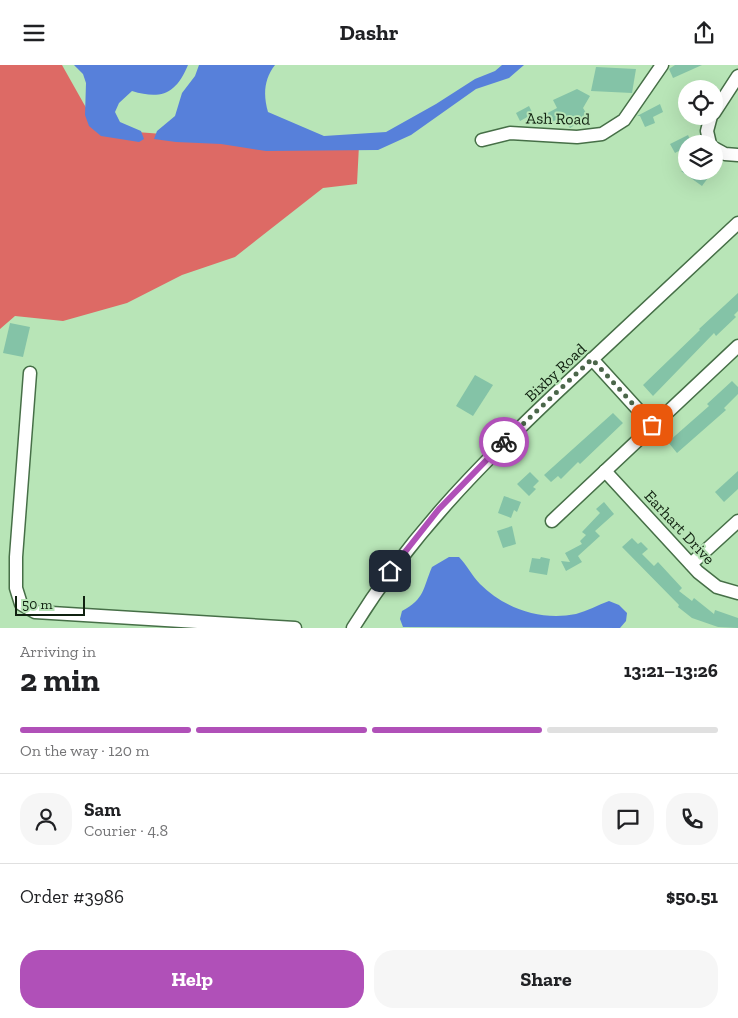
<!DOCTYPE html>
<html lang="en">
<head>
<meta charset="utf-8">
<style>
	body { margin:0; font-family:"Zilla Slab",serif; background:#f6f6f6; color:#202124; height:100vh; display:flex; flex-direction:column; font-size:19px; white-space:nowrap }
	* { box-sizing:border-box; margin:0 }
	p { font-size:16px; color:#757577 }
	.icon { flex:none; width:28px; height:28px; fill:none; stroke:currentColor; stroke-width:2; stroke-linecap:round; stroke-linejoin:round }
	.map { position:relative; height:563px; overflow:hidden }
	.details { display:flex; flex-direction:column; background:#fff; flex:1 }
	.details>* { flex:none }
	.fabs { position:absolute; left:678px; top:15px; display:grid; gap:10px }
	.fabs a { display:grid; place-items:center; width:45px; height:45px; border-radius:50%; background:#fff; box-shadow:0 5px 20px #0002; font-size:25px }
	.scale { position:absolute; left:15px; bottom:12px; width:70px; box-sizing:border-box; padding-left:5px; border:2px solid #102110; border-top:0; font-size:14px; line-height:18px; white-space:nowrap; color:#102110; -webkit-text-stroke:4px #b8e5b7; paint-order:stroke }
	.pin { position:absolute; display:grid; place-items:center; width:42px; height:42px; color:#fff; margin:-21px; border-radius:10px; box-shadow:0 2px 8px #0006 }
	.courier { position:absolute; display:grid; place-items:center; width:50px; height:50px; margin:-25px; border:4px solid #b050b8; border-radius:50%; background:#fff; color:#222; box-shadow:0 1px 6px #0007 }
	.summary em { font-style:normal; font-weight:700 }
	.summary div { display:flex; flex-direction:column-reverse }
	.summary { display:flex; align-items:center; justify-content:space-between; height:85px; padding:0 20px }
	h1 { font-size:32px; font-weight:700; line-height:38px }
	.bar { display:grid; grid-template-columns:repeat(4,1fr); gap:8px 5px; align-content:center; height:60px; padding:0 20px }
	.bar i { height:6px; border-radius:4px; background:#e0e0e0 }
	.bar .current { background:#b050b8 }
	.bar p { grid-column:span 4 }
	.line { display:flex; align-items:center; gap:12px; padding:0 20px; border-top:1px solid #e0e0e0 }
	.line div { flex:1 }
	.round { display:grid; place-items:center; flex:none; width:52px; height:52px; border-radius:20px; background:#f6f6f6 }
	.primary-button { display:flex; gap:10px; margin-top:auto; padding:10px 20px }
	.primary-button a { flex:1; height:58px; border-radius:20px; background:#b050b8; color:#fff; font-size:20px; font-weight:700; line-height:58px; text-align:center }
	.primary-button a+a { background:#f6f6f6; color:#202124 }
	header { display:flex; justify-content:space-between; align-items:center; height:65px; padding:0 20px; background:#fff; font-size:22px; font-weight:700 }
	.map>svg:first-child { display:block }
</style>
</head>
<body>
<header><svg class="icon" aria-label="menu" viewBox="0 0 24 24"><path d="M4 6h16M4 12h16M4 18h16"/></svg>Dashr<svg class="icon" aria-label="share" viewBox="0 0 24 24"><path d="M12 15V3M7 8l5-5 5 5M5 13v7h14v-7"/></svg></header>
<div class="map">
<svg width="738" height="563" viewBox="0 0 738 563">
	<rect width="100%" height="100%" fill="#b8e5b7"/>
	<polygon fill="#dd6a65" points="0,0 62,0 98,64 278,78 359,80 357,119 323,123 235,192 182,210 127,238 63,256 15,251 0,264"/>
	<g fill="#5780da">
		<path d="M74 0H188C176 29 161 35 132 26L119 38 115 47 120 57 141 66 144 74 139 77 101 71 89 61 85 50 86 18 83 9Z"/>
		<path d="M199 0H275C264 14 263 30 268 47L324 71 386 67 436 39 475 14 495 6 502 0H524L509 13 476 24 411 70 378 85 266 86 221 79 176 77 154 74 157 66 175 51 182 28 195 11Z"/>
		<path d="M449 492H459C467 500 472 511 480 519 505 544 541 556 576 549 587 546 598 540 609 536L619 540 627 548 626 556 620 563 403 562 400 554 402 546C425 534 423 523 432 502Z"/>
	</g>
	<g fill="#84c3a7">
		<polygon points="675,0 702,0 673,13 669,4"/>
		<polygon points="596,2 636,4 632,28 591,26"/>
		<polygon points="577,24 590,31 583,43 588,51 570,63 561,52 547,60 542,51 557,43 553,35"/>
		<polygon points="660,39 663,47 653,52 655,58 645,62 640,51 637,51"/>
		<polygon points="529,41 533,49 520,56 516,48"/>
		<polygon points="688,70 692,79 686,79 686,82 675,88 670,79"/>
		<polygon points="681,106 713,106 702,121"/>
		<polygon points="738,228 738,246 734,250 736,252 716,271 714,268 653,331 643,320 700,265 699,264"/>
		<polygon points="10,258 30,262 23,292 3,288"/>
		<polygon points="475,310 493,320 473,351 456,341"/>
		<polygon points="732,316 738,322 738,329 724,343 726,345 677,388 668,377 709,341 707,339"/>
		<polygon points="613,348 623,358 580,399 578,397 561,414 558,411 551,417 544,410"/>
		<polygon points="738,406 738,424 724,437 715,427"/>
		<polygon points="530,407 539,416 533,422 536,424 529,431 517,419"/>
		<polygon points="504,431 521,437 517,447 514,445 511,453 498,448"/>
		<polygon points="604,437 614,449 595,466 600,471 578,491 582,497 566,506 561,496 570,497 565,488 582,479 580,476 586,470 582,467 600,448 596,444"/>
		<polygon points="512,461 516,479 503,483 497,466"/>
		<polygon points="632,473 638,479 641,477 648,484 642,489 654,501 658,497 682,523 679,526 692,536 694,533 714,549 715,545 738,553 738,563 718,562 692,553 678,542 679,540 622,482"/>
		<polygon points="541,492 550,494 547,510 529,507 532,493 540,494"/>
	</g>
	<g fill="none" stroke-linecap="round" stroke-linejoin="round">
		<g stroke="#466f47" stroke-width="15">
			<g id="minor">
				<polyline points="714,48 738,11"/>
				<polyline points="482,75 510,68 577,72 602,69 624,55 662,0"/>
				<polyline points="710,79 707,66 711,51"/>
				<polyline points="714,83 725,89 738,90"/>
				<polyline points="592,294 652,360"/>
				<polyline points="30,308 16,492 16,523 21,539 35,547 295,563"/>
				<polyline points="605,406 698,507 717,522 738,528"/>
				<polyline points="552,456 738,281"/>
				<polyline points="691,499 738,456"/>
				<path d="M353 563C409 472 478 402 555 329 616 272 677 215 738 158"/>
			</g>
		</g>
		<use href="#minor" stroke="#fff" stroke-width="12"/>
	</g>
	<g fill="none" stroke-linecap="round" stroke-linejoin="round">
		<polyline stroke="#4b664a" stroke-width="5" stroke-dasharray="0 9" points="504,377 592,294 652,360"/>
		<polyline stroke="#b050b8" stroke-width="6" points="390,506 439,444 504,377"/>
	</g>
	<g text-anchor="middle" stroke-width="4" stroke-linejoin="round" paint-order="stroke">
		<g font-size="16" fill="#102110" stroke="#b8e5b7">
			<text transform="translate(558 53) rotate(1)" y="6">Ash Road</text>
			<text transform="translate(555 307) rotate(-43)" y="6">Bixby Road</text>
			<text transform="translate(680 462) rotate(47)" y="6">Earhart Drive</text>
		</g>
	</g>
</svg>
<div class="fabs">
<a><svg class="icon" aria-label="locate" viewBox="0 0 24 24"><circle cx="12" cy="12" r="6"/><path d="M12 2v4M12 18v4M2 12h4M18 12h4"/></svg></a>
<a><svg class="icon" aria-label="layers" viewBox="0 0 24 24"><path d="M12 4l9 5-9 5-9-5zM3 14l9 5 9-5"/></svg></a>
</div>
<div class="scale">50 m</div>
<div class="pin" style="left:652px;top:360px;background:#ea580c"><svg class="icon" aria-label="bag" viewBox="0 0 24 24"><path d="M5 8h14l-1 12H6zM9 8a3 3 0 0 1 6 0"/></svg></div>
<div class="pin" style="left:390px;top:506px;background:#1f2937"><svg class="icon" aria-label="home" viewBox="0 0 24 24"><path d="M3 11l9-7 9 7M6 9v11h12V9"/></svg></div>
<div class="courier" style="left:504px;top:377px"><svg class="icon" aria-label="bike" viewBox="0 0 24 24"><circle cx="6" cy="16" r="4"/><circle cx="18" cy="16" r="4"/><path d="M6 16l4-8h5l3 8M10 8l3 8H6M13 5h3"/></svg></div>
</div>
<section class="details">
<div class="summary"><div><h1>2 min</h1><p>Arriving in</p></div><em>13:21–13:26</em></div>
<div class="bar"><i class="current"></i><i class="current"></i><i class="current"></i><i></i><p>On the way · 120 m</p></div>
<div class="line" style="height:90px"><a class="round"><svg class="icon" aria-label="person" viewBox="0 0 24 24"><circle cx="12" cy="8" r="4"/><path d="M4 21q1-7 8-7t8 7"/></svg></a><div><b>Sam</b><p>Courier · 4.8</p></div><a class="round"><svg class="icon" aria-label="chat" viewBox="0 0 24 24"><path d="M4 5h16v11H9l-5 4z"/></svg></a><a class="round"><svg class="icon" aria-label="phone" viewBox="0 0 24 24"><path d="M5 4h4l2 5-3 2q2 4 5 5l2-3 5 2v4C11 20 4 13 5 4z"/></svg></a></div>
<div class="line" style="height:65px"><div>Order #3986</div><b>$50.51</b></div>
<div class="primary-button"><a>Help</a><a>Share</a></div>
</section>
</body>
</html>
